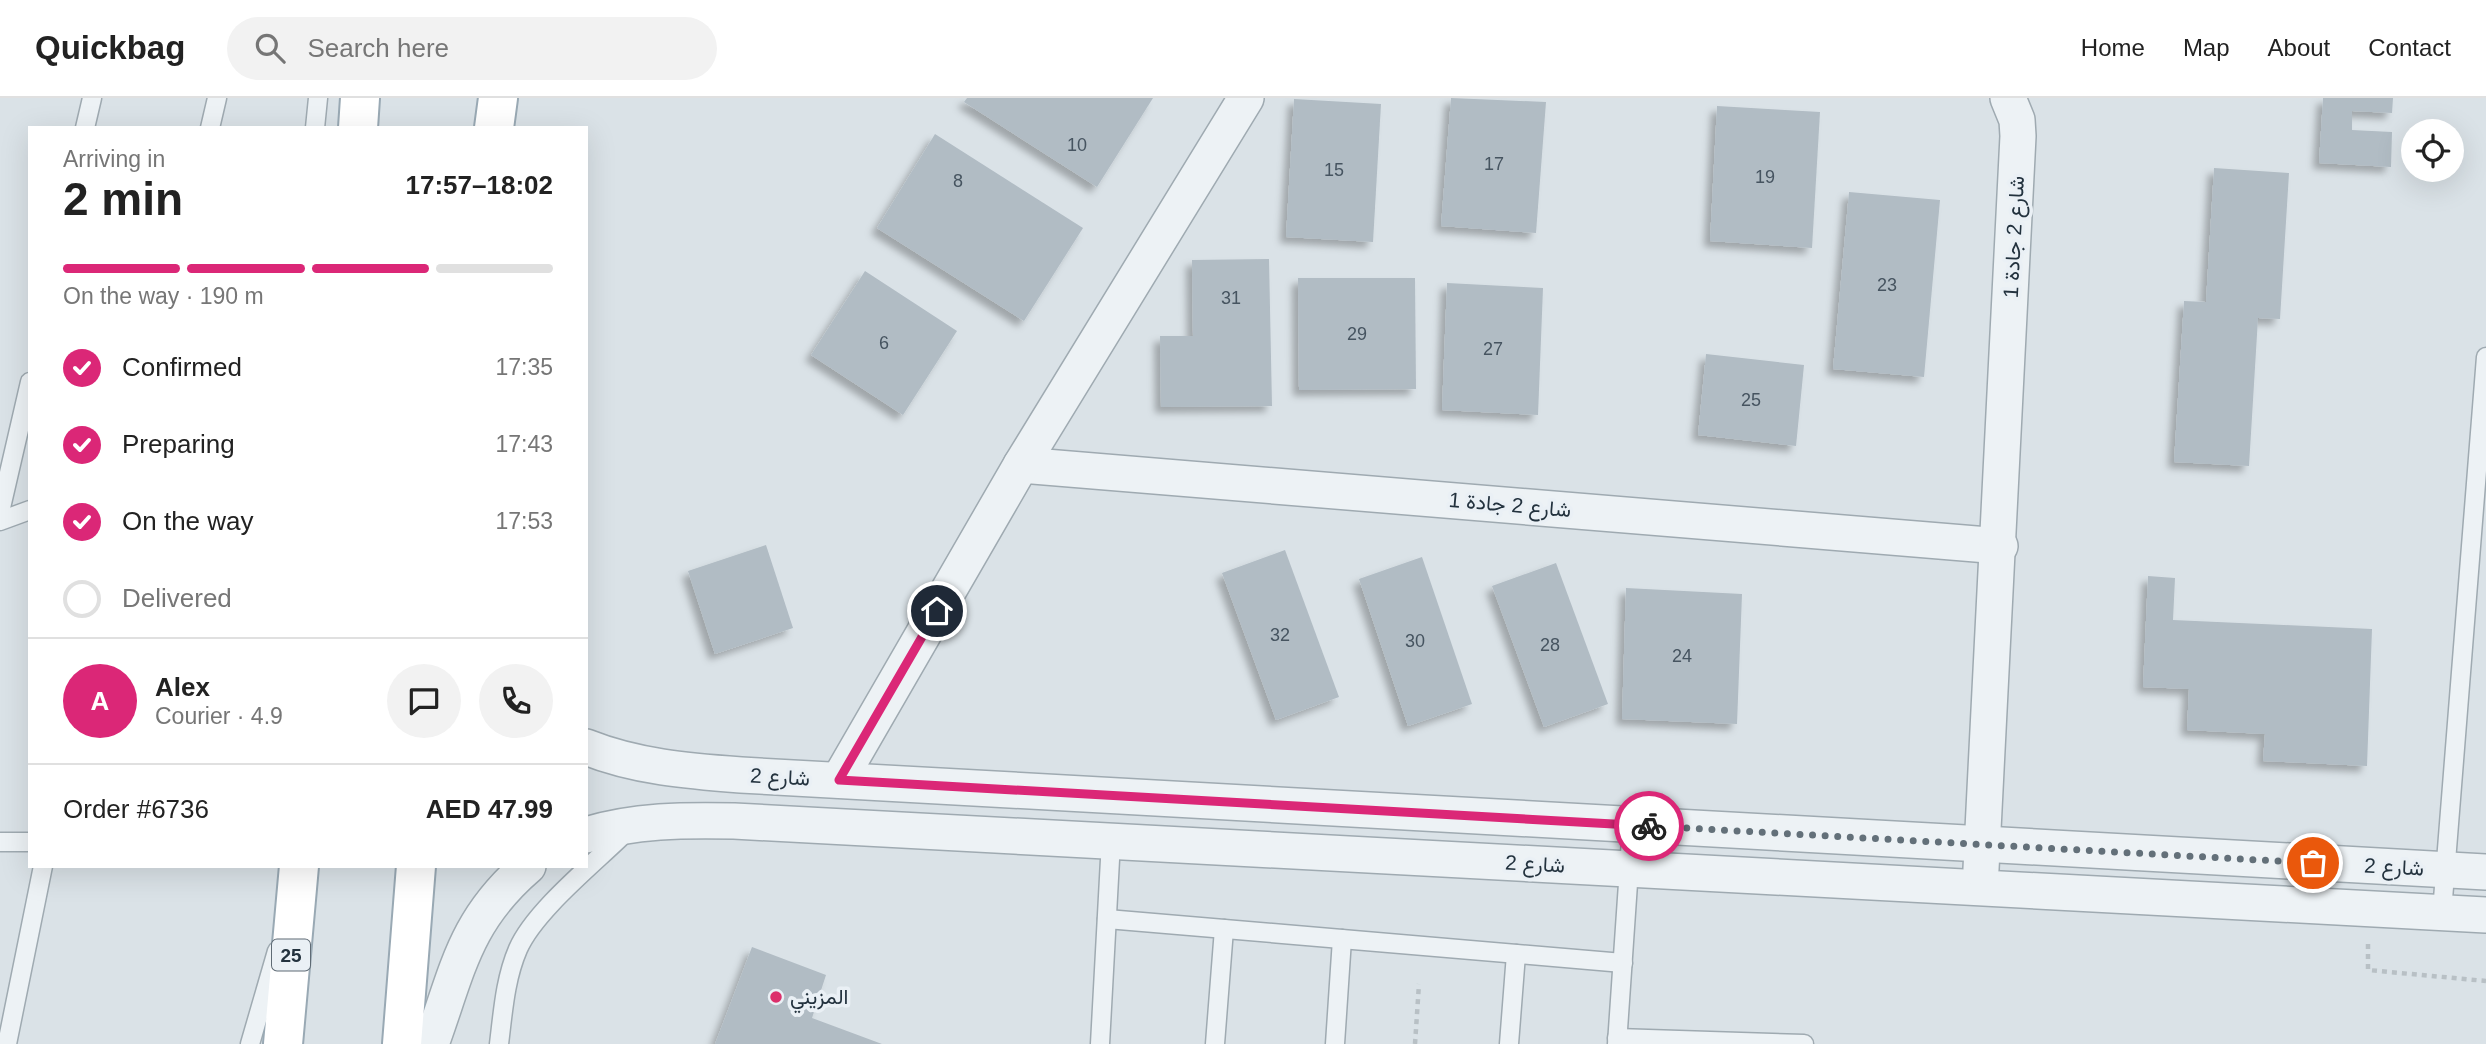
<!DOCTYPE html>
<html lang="en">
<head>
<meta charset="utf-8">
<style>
	body { margin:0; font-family:Helvetica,Vazirmatn,sans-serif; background:#f2f2f2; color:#222; height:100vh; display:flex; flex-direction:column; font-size:26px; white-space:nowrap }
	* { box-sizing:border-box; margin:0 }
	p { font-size:23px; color:#767676 }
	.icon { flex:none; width:38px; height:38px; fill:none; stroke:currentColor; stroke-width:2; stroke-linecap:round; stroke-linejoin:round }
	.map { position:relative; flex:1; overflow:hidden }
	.panel { position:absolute; left:28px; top:28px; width:560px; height:742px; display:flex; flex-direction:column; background:#fff; border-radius:0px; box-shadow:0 7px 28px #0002 }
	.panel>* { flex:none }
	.fabs { position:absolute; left:2401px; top:21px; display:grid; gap:14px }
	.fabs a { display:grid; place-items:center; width:63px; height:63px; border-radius:50%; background:#fff; box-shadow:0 7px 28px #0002; font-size:35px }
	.pin { position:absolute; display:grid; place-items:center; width:60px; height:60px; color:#fff; margin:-30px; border:4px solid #fff; border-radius:50%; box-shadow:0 2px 7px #0007 }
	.courier { position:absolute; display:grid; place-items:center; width:70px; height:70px; margin:-35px; border:5px solid #db2777; border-radius:50%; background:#fff; color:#222; box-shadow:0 2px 9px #0007 }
	.head em { font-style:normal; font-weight:800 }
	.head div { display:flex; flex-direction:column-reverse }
	.head { display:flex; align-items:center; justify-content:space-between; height:119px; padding:0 35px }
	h1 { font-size:46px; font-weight:800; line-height:52px }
	.bar { display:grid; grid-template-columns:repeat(4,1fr); gap:10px 7px; align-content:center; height:84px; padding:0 35px }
	.bar i { height:9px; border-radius:5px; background:#e0e0e0 }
	.bar .active { background:#db2777 }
	.bar p { grid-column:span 4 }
	.line { display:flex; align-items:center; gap:18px; padding:0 35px; border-top:2px solid #e0e0e0 }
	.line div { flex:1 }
	.round { display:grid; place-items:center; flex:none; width:74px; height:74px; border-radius:37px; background:#f2f2f2 }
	ol { padding:0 35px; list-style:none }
	li { display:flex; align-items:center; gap:21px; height:77px }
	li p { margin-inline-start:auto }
	li .icon { padding:7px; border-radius:50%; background:#db2777; color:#fff; stroke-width:4 }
	li:last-child { color:#767676 }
	li i { width:38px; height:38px; border:4px solid #e0e0e0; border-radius:50% }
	header { display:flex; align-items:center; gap:42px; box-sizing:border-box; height:98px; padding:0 35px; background:#fff; border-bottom:2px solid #e0e0e0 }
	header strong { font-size:33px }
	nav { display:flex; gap:38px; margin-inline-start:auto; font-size:24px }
	.search { width:490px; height:63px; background:#f2f2f2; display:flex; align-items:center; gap:18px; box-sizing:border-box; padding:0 24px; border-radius:38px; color:#767676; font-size:26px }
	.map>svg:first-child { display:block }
</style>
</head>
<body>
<header>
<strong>Quickbag</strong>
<div class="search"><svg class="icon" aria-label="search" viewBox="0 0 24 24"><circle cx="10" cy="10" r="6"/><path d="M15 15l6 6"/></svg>Search here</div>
<nav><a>Home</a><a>Map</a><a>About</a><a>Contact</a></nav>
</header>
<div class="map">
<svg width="2486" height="946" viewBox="0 0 2486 946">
	<defs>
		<filter id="shadow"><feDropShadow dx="-6" dy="6" stdDeviation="3.5" flood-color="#0004"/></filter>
	</defs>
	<rect width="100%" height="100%" fill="#dae2e7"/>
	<g fill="#b1bcc4" filter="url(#shadow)">
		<polygon points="967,0 1153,0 1097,89 964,4"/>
		<polygon points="1451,0 1546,4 1536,135 1441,128"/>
		<polygon points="2323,0 2393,0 2392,15 2352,13 2352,32 2392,34 2391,69 2319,65"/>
		<polygon points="1294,1 1381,6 1373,144 1286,139"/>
		<polygon points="1717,8 1820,14 1812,150 1710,143"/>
		<polygon points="935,36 1083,130 1024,223 877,130"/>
		<polygon points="2214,70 2289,75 2280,221 2258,220 2249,368 2174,364 2184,203 2206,204"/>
		<polygon points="1849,94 1940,102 1924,279 1833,271"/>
		<polygon points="1269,161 1272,308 1161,309 1160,238 1193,238 1192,162"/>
		<polygon points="865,173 957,233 903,317 811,257"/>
		<polygon points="1298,180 1415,180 1416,291 1299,292"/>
		<polygon points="1447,185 1543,190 1538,317 1442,312"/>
		<polygon points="1706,256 1804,267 1796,348 1698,337"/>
		<polygon points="766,447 793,530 715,556 688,473"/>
		<polygon points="1285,452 1339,599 1276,622 1222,475"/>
		<polygon points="1422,459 1472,606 1408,628 1359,481"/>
		<polygon points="1556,465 1608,606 1544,629 1492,488"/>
		<polygon points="2148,478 2175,480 2173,522 2372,531 2367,668 2263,663 2265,636 2187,632 2189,591 2143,589"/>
		<polygon points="1626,490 1742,496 1737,626 1622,621"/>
		<polygon points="752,849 826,877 812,920 882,946 715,946"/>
	</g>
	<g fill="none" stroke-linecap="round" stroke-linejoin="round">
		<g stroke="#9faab1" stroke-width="21">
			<g id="service">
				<polyline points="85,30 92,0"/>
				<polyline points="210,30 217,0"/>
				<polyline points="315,30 318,0"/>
				<polyline points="0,414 30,284"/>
				<polyline points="0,423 30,412"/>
				<polyline points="0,744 30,744"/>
				<polyline points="2442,814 2486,259"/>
				<polyline points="1107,821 1623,865"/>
				<polyline points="1617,940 1804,946"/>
				<polyline points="7,946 43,768"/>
				<polyline points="250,946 277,853"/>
				<path d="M499 946C503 914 505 881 518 851 535 812 596 764 627 733"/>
				<polyline points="1100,946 1111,743"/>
				<polyline points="1215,946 1224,831"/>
				<polyline points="1335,946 1342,841"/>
				<polyline points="1509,946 1516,856"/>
				<polyline points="1617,946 1632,727"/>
			</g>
		</g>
		<g stroke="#9faab1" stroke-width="38">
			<g id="minor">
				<polyline points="1021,367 2000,448"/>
				<path d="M586 649C636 669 688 673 741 677L2486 774"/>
				<polyline points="839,682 1021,367 1246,0"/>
				<path d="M586 737C635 722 684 722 734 723L2486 817"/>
				<polyline points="1981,771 2018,38 2017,22 2008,0"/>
				<path d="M431 946C458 872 464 823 528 768"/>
			</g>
		</g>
		<g stroke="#99a9b4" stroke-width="42">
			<g id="primary">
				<polyline points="358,30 360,0"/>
				<polyline points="494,30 498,0"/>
				<polyline points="283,946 299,768"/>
				<polyline points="402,946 416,768"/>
			</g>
		</g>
		<g stroke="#b8c0c5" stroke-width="4.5" stroke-dasharray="5 5" stroke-linecap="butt">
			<polyline points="2368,846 2368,872 2486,883"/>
			<polyline points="1415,946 1419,886"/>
		</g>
		<use href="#service" stroke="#edf2f5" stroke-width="18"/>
		<use href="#minor" stroke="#edf2f5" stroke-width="35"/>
		<use href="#primary" stroke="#fff" stroke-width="38"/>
	</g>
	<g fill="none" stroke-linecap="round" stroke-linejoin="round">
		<polyline stroke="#637079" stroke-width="7" stroke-dasharray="0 12.6" points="1649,728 2313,765"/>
		<polyline stroke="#db2777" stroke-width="9" points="937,513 839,682 1649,728"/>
	</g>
	<circle fill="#dc2f6b" stroke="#eaf0f5" stroke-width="2.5" cx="776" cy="899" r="7"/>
	<g text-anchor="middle" stroke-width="7" stroke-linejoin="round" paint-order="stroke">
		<g font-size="18" fill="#465460">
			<text x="1077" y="53">10</text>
			<text x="1494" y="72">17</text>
			<text x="1334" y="78">15</text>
			<text x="1765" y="85">19</text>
			<text x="958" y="89">8</text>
			<text x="1887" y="193">23</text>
			<text x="1231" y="206">31</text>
			<text x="1357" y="242">29</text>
			<text x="884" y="251">6</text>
			<text x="1493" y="257">27</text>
			<text x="1751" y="308">25</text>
			<text x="1280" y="543">32</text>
			<text x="1415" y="549">30</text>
			<text x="1550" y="553">28</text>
			<text x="1682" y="564">24</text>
		</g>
		<rect fill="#eaf0f5" stroke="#5f6b75" stroke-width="2" x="272" y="841.5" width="38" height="31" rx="5"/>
		<g font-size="19" font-weight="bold" fill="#23323e">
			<text x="291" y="864">25</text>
		</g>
		<g font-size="21" fill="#23323e" stroke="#eaf0f5">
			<text transform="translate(2014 139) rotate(-87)" y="7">شارع 2 جادة 1</text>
			<text transform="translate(1510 407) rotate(5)" y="7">شارع 2 جادة 1</text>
			<text transform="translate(780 679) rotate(3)" y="7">شارع 2</text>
			<text transform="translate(1535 766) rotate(3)" y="7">شارع 2</text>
			<text transform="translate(2394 769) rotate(3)" y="7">شارع 2</text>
		</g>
		<g font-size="21" fill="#23323e" stroke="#eaf0f5" text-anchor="start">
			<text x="790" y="906">المزيني</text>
		</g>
	</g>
</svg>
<div class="fabs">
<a><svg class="icon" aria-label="locate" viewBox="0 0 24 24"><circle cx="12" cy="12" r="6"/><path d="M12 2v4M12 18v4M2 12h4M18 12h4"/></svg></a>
</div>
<div class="pin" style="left:2313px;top:765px;background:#ea580c"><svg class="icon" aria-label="bag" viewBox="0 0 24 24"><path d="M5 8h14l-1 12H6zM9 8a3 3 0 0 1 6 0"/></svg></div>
<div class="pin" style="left:937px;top:513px;background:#1f2937"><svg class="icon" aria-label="home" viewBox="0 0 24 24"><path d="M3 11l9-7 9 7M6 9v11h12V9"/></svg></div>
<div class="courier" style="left:1649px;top:728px"><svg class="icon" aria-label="bike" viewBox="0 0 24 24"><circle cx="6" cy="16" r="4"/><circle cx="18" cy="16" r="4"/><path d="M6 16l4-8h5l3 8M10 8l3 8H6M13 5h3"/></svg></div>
<section class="panel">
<div class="head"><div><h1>2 min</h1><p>Arriving in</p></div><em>17:57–18:02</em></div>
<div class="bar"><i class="active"></i><i class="active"></i><i class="active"></i><i></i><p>On the way · 190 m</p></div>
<ol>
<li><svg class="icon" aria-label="check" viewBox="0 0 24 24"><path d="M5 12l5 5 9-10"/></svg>Confirmed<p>17:35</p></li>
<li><svg class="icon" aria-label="check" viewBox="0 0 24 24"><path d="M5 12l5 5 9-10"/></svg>Preparing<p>17:43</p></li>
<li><svg class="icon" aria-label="check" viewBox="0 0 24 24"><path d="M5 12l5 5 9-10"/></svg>On the way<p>17:53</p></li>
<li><i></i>Delivered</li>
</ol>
<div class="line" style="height:126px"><b class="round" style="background:#db2777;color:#fff">A</b><div><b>Alex</b><p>Courier · 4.9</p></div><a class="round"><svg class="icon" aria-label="chat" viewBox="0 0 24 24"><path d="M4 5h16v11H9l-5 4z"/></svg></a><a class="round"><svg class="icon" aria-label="phone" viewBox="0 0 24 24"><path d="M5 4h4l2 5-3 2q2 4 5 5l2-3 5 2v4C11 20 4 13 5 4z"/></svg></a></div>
<div class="line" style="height:91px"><div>Order #6736</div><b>AED 47.99</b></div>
</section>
</div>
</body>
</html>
